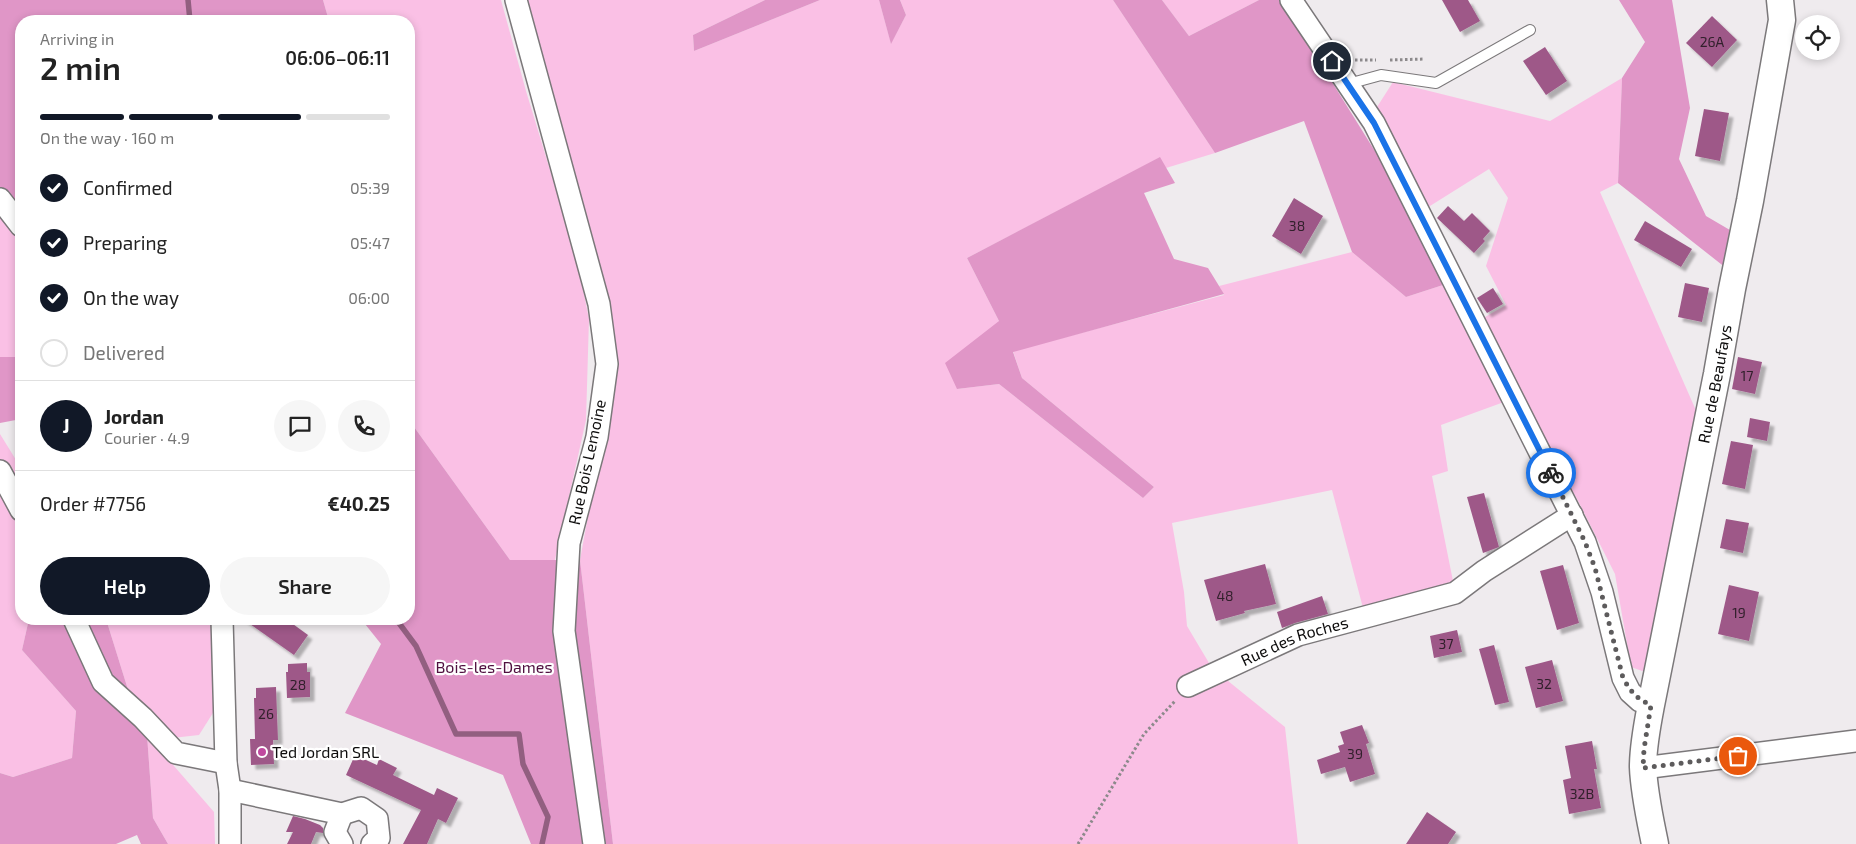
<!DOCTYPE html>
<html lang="en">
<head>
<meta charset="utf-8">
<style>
	body { margin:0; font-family:"Exo 2",sans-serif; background:#f6f6f6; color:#222; height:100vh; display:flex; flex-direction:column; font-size:19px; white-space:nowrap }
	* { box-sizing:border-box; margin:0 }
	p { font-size:16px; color:#767676 }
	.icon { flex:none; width:28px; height:28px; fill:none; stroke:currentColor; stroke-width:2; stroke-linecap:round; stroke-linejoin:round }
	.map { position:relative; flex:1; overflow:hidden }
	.sheet { position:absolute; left:15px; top:15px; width:400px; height:610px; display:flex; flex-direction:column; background:#fff; border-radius:20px; box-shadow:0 2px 8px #0003 }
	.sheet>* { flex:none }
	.fabs { position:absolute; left:1795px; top:15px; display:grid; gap:10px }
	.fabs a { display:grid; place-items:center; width:45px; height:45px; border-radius:50%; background:#fff; box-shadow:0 2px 8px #0003; font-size:25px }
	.pin { position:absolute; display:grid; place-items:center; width:42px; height:42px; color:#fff; margin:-21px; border:2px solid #fff; border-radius:50%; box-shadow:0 1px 5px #0007 }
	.courier { position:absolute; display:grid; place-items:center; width:50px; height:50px; margin:-25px; border:4px solid #1a73e8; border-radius:50%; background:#fff; color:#222; box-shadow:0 1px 6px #0007 }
	.head em { font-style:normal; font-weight:600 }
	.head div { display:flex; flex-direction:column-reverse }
	.head { display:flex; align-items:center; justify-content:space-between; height:85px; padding:0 25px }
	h1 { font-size:32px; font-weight:600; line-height:38px }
	.bar { display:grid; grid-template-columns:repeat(4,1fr); gap:8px 5px; align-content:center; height:60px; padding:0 25px }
	.bar i { height:6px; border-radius:4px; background:#e0e0e0 }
	.bar .active { background:#111827 }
	.bar p { grid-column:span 4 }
	.line { display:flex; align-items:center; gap:12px; padding:0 25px; border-top:1px solid #e0e0e0 }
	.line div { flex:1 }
	.round { display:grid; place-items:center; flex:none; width:52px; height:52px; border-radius:26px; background:#f6f6f6 }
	ol { padding:0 25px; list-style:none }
	li { display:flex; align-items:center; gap:15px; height:55px }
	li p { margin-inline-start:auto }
	li .icon { padding:5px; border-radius:50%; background:#111827; color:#fff; stroke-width:4 }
	li:last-child { color:#767676 }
	li i { width:28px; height:28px; border:2px solid #e0e0e0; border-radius:50% }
	.primary-button { display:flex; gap:10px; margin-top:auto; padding:10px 25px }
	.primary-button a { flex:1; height:58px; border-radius:30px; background:#111827; color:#fff; font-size:20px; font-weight:600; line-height:58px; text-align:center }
	.primary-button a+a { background:#f6f6f6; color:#222 }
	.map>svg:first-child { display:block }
</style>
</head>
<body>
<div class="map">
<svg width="1856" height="844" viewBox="0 0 1856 844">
	<defs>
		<filter id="shadow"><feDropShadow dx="4.5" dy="4.5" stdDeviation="1" flood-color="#0004"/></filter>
	</defs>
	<rect width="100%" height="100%" fill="#efebee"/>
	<g fill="#fac0e5">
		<polygon points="323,0 501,0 526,91 577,259 589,319 586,420 555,560 510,560 409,420 409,21 329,21"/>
		<polygon points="524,0 765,0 693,35 694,51 820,0 879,0 891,43 906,15 900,0 1113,0 1215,153 1166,168 1159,158 967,258 999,321 957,389 999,384 1143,498 1154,487 1022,378 1013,351 1224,295 1219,286 1352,252 1406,297 1443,285 1504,402 1441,425 1448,471 1432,476 1454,586 1363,608 1332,490 1172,523 1184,592 1187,626 1212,668 1285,727 1298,844 613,844 580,560 615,368"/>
		<polygon points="1162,0 1259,0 1189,36"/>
		<polygon points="1622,78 1618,183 1600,192 1698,415 1645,672 1631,667 1615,574 1577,499 1478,321 1506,305 1486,266 1508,198 1489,169 1422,211 1377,107 1393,82 1550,121"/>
		<polygon points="0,213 21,240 21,357 0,357"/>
		<polygon points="0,434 21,468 21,619 29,619 22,650 76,711 72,758 13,777 0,773"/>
		<polygon points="106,619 214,619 218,705 199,735 172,738 134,709"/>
		<polygon points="147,735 214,812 215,844 168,844 153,818"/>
	</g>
	<g fill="#e096c7">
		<polygon points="0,0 323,0 329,21 21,21 21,223 0,194"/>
		<polygon points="765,0 820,0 694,51 693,35"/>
		<polygon points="879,0 900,0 906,15 891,44"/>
		<polygon points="1113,0 1162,0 1189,36 1259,0 1281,0 1396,185 1443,285 1406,297 1352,252 1304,121 1215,153"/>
		<polygon points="1619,0 1672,0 1690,108 1679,159 1706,216 1735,233 1726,268 1618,183 1622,78 1645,42"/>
		<polygon points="1160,157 1175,183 1144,193 1174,259 1208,268 1224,294 1013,352 1022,378 1154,487 1143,498 999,384 957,389 945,363 999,321 967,258"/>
		<polygon points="0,357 21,357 21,419 0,423"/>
		<polygon points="409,420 510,560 580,560 613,844 531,844 503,775 345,713 381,644 361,619 409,619"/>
		<polygon points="29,619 106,619 134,709 147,735 153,818 168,844 141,844 137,835 116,844 0,844 0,773 13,777 72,758 76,711 22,650"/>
	</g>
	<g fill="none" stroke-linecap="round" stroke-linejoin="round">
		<g stroke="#925f80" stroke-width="5.5">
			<polyline points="188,0 190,21"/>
			<polyline points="396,619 416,646 456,734 519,734 523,764 548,817 542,844"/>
		</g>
	</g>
	<g fill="#9e5988" filter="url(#shadow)">
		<polygon points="1442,0 1468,0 1480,21 1460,32"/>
		<polygon points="1712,16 1737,40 1712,67 1686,43"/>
		<polygon points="1545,47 1567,81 1546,95 1523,61"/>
		<polygon points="1704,109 1729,113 1720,161 1695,156"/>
		<polygon points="1294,198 1323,216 1301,254 1272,236"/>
		<polygon points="1448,206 1464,221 1472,213 1490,231 1483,239 1485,241 1474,253 1437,218"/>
		<polygon points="1645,221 1692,249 1681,267 1634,240"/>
		<polygon points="1685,283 1709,288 1702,322 1678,317"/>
		<polygon points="1493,288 1503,304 1487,313 1477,298"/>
		<polygon points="1738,357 1762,362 1755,394 1732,389"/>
		<polygon points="1750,418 1770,422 1767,441 1747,437"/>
		<polygon points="1731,441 1753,445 1745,489 1722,484"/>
		<polygon points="1484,493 1499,547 1483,553 1467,497"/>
		<polygon points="1726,519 1749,523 1743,553 1720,548"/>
		<polygon points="1265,564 1276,604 1244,611 1245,613 1216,621 1204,580"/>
		<polygon points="1563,565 1579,623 1557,630 1540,571"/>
		<polygon points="1729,585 1759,592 1749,641 1718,634"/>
		<polygon points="1322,596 1328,614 1295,623 1282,628 1277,612"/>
		<polygon points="243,619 286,619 308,635 294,655"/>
		<polygon points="1457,630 1462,652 1434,658 1430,636"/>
		<polygon points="1494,645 1509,702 1495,705 1479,649"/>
		<polygon points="1552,660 1563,701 1536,708 1525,667"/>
		<polygon points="307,663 307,672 310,672 310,697 287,698 286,672 288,672 288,664"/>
		<polygon points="276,687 278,740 273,740 274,764 251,765 250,739 255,739 254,698 256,698 256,688"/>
		<polygon points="1362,725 1369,743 1366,744 1375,774 1350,782 1345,767 1321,774 1317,760 1340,752 1338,746 1344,744 1340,732"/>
		<polygon points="1592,741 1597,769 1594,769 1601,808 1569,814 1563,780 1571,778 1565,746"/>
		<polygon points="355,755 377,765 379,759 397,768 393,775 434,795 437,788 458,798 446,823 438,819 427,844 403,844 421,810 346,775"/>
		<polygon points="1427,812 1456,832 1448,844 1406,844"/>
		<polygon points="293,816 305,819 320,825 323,828 323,833 316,832 311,844 287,844 293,832 286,832"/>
	</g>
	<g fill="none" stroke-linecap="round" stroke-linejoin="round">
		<g stroke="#7b787a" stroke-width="12">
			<polyline id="service" points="1348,84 1381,75 1436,83 1530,30"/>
		</g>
		<g stroke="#7b787a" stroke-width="24">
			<g id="minor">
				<polyline points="516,0 599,304 607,364 597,437 569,543 564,631 594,844"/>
				<polyline points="1291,0 1374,123 1585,542 1602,592 1623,678 1630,692 1640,701 1651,705"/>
				<polyline points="0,199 21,226"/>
				<polyline points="0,471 21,510"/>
				<polyline points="74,619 103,682 143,718 176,753 226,763"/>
				<polyline points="222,619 226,763 230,790 230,844"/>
				<path id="s1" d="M1188 686 1298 635 1455 593 1484 571 1572 515"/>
				<polyline points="1643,768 1856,741"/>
				<polyline points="230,790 342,814 361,808 377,819 379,838 372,844"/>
				<polyline points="342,814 335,832 342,844"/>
			</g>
		</g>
		<g stroke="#7b787a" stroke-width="29">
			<g id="tertiary">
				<path id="s2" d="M1655 844C1650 819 1644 793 1643 767 1643 746 1647 726 1651 705L1717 374 1732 289 1750 201 1782 20 1780 0"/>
			</g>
		</g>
		<g stroke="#8c898b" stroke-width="3" stroke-dasharray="2.5 2.5" stroke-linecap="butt">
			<polyline points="1355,60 1376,60"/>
			<polyline points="1390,60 1425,59"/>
			<polyline points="1078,844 1144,734 1176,700"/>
		</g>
		<use href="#service" stroke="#fff" stroke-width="10"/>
		<use href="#minor" stroke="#fff" stroke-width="21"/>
		<use href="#tertiary" stroke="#fff" stroke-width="26"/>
	</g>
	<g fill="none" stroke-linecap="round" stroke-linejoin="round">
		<path stroke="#5d5b5c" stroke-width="5" stroke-dasharray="0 9" d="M1551 473 1585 542 1595 568 1623 678C1631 692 1637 699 1651 705L1644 749 1643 768 1738 756"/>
		<polyline stroke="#1a73e8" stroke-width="6" points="1332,61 1374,123 1551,473"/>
	</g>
	<circle fill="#c0499f" stroke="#fff" stroke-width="2" cx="262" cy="752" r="5"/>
	<g text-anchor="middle" stroke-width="4.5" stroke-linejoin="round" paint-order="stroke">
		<g font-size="14" fill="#32202c">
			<text x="1712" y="47">26A</text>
			<text x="1297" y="231">38</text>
			<text x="1747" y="381">17</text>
			<text x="1225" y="601">48</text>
			<text x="1739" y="618">19</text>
			<text x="1446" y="649">37</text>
			<text x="1544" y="689">32</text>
			<text x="298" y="690">28</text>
			<text x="266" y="719">26</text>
			<text x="1355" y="759">39</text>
			<text x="1582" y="799">32B</text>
		</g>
		<g font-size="16" fill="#0e0d0d" stroke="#fff">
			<text dy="6" stroke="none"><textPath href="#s2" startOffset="468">Rue de Beaufays</textPath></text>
			<text transform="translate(587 462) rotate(-78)" y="6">Rue Bois Lemoine</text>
			<text dy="6" stroke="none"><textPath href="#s1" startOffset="116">Rue des Roches</textPath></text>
		</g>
		<g font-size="16" fill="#501040" stroke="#fff">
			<text x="494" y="673">Bois-les-Dames</text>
		</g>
		<g font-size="16" fill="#0e0d0d" stroke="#fff" text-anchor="start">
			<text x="272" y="758">Ted Jordan SRL</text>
		</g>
	</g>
</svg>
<div class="fabs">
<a><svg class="icon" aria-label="locate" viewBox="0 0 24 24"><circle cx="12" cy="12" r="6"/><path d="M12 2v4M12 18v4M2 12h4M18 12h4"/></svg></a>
</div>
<div class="pin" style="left:1738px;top:756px;background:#ea580c"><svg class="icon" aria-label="bag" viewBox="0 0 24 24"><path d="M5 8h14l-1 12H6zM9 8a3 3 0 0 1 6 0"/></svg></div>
<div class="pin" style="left:1332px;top:61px;background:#1f2937"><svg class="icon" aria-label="home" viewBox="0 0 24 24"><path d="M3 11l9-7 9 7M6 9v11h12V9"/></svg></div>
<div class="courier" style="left:1551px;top:473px"><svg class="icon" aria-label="bike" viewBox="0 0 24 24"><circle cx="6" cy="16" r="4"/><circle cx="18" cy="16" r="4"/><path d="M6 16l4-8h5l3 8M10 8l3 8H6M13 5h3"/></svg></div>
<section class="sheet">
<div class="head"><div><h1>2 min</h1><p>Arriving in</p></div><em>06:06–06:11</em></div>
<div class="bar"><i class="active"></i><i class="active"></i><i class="active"></i><i></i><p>On the way · 160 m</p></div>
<ol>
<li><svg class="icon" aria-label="check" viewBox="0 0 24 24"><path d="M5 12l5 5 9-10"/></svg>Confirmed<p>05:39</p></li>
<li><svg class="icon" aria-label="check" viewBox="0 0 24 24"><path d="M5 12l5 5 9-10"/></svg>Preparing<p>05:47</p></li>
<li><svg class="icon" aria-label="check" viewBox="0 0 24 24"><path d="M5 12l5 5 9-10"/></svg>On the way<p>06:00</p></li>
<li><i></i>Delivered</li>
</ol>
<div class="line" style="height:90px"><b class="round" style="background:#111827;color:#fff">J</b><div><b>Jordan</b><p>Courier · 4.9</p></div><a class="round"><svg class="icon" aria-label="chat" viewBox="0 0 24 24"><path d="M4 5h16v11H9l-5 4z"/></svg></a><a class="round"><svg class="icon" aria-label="phone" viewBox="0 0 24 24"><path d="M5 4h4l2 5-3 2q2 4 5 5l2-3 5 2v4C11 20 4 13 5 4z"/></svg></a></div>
<div class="line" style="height:65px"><div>Order #7756</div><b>€40.25</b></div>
<div class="primary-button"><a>Help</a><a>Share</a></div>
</section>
</div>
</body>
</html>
